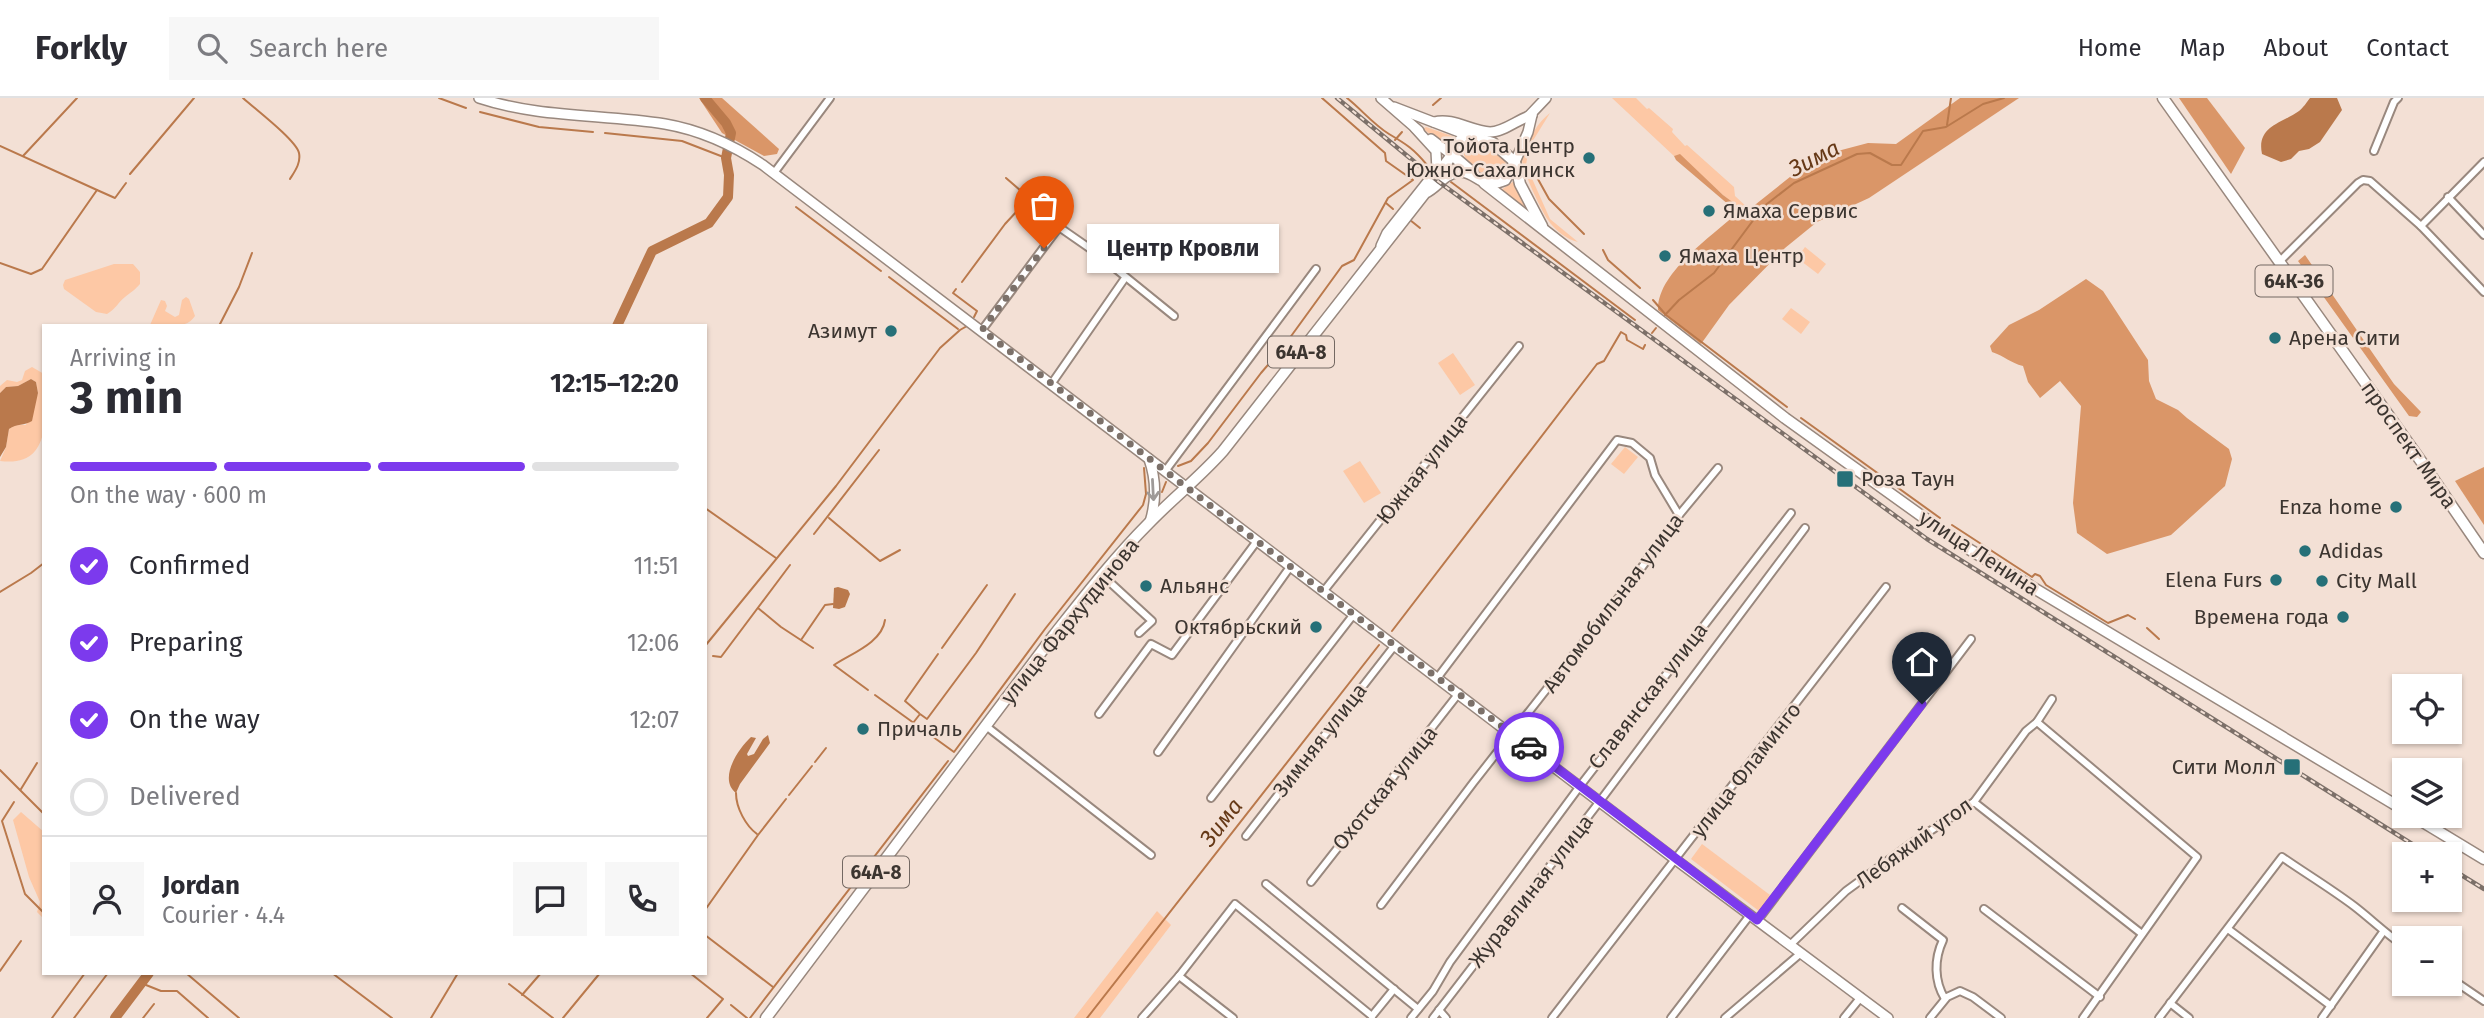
<!DOCTYPE html>
<html lang="en">
<head>
<meta charset="utf-8">
<style>
	body { margin:0; font-family:"Fira Sans",sans-serif; background:#f7f7f7; color:#2b2b33; height:100vh; display:flex; flex-direction:column; font-size:26px; white-space:nowrap }
	* { box-sizing:border-box; margin:0 }
	p { font-size:23px; color:#7c7c81 }
	.icon { flex:none; width:38px; height:38px; fill:none; stroke:currentColor; stroke-width:2; stroke-linecap:round; stroke-linejoin:round }
	.map { position:relative; flex:1; overflow:hidden }
	.details { position:absolute; left:42px; top:226px; width:665px; height:651px; display:flex; flex-direction:column; background:#fff; border-radius:0px; box-shadow:0 2px 5px #0004 }
	.details>* { flex:none }
	.buttons { position:absolute; left:2392px; top:576px; display:grid; gap:14px }
	.buttons a { display:grid; place-items:center; width:70px; height:70px; border-radius:0px; background:#fff; box-shadow:0 2px 5px #0004; font-size:35px }
	.pin { position:absolute; display:grid; place-items:center; width:60px; height:60px; color:#fff; margin:-72px -30px; border-radius:50% 50% 50% 0; rotate:-45deg; box-shadow:0 0 7px #0007 }
	.pin .icon { rotate:45deg }
	.courier { position:absolute; display:grid; place-items:center; width:70px; height:70px; margin:-35px; border:5px solid #7c3aed; border-radius:50%; background:#fff; color:#222; box-shadow:0 2px 9px #0007 }
	.bubble { position:absolute; height:49px; border-radius:0px; background:#fff; box-shadow:0 2px 5px #0004; font-size:23px; font-weight:700; line-height:49px; text-align:center }
	.summary em { font-style:normal; font-weight:700 }
	.summary div { display:flex; flex-direction:column-reverse }
	.summary { display:flex; align-items:center; justify-content:space-between; height:119px; padding:0 28px }
	h1 { font-size:46px; font-weight:700; line-height:52px }
	.bar { display:grid; grid-template-columns:repeat(4,1fr); gap:10px 7px; align-content:center; height:84px; padding:0 28px }
	.bar i { height:9px; border-radius:5px; background:#e1e1e2 }
	.bar .current { background:#7c3aed }
	.bar p { grid-column:span 4 }
	.line { display:flex; align-items:center; gap:18px; padding:0 28px; border-top:2px solid #e1e1e2 }
	.line div { flex:1 }
	.round { display:grid; place-items:center; flex:none; width:74px; height:74px; border-radius:0px; background:#f7f7f7 }
	ol { padding:0 28px; list-style:none }
	li { display:flex; align-items:center; gap:21px; height:77px }
	li p { margin-inline-start:auto }
	li .icon { padding:7px; border-radius:50%; background:#7c3aed; color:#fff; stroke-width:4 }
	li:last-child { color:#7c7c81 }
	li i { width:38px; height:38px; border:4px solid #e1e1e2; border-radius:50% }
	header { display:flex; align-items:center; gap:42px; box-sizing:border-box; height:98px; padding:0 35px; background:#fff; border-bottom:2px solid #e1e1e2 }
	header strong { font-size:33px }
	nav { display:flex; gap:38px; margin-inline-start:auto; font-size:24px }
	.search { width:490px; height:63px; background:#f7f7f7; display:flex; align-items:center; gap:18px; box-sizing:border-box; padding:0 24px; border-radius:0px; color:#7c7c81; font-size:26px }
	.map>svg:first-child { display:block }
</style>
</head>
<body>
<header>
<strong>Forkly</strong>
<div class="search"><svg class="icon" aria-label="search" viewBox="0 0 24 24"><circle cx="10" cy="10" r="6"/><path d="M15 15l6 6"/></svg>Search here</div>
<nav><a>Home</a><a>Map</a><a>About</a><a>Contact</a></nav>
</header>
<div class="map">
<svg width="2484" height="920" viewBox="0 0 2484 920">
	<rect width="100%" height="100%" fill="#f3e0d5"/>
	<g fill="#fdc8a5">
		<polygon points="1612,0 1636,0 1647,11 1649,10 1673,31 1672,34 1685,48 1687,47 1734,89 1735,98 1749,111 1744,113 1723,97 1680,57 1674,58"/>
		<path d="M1550 15 1529 49 1526 67 1550 121 1578 144C1567 142 1554 131 1548 122 1541 112 1522 72 1522 61 1524 46 1538 24 1550 15Z"/>
		<polygon points="1426,29 1455,39 1448,49 1423,31"/>
		<path d="M1473 44 1503 59 1507 68 1503 77 1493 81 1489 80C1478 73 1463 64 1463 51Z"/>
		<polygon points="1514,83 1515,84 1529,115 1501,92"/>
		<polygon points="1805,149 1826,166 1818,176 1797,160"/>
		<path d="M114 166H133L140 174V186C135 192 131 194 125 199 118 204 117 210 107 216L96 214 64 191 63 187 65 182Z"/>
		<path d="M186 199 189 201 195 218C186 232 165 228 150 227L161 202 165 203 167 208 165 213 175 219 179 217 182 202Z"/>
		<polygon points="1791,210 1810,224 1801,236 1782,221"/>
		<polygon points="1453,255 1475,287 1460,297 1438,265"/>
		<path d="M32 269 44 276C44 312 56 370 0 363L6 349 9 331 15 327H26L38 295 36 284 31 281 18 288 6 289 0 295V288L7 282 17 284 22 282 25 273Z"/>
		<polygon points="1625,349 1638,359 1624,376 1611,366"/>
		<polygon points="1360,363 1381,395 1364,405 1343,373"/>
		<polygon points="21,714 44,734 44,821 37,814 40,804 29,779 13,722"/>
		<polygon points="1702,746 1770,797 1759,813 1691,761"/>
		<polygon points="1157,813 1171,827 1100,920 1074,920"/>
	</g>
	<g fill="#da9668">
		<polygon points="699,0 722,0 779,51 777,56 764,58 722,35"/>
		<path d="M1960 0H2019L1869 100 1817 124 1785 150 1729 207 1701 246 1658 212C1657 175 1711 139 1736 116V113L1676 62 1674 58 1680 56 1723 97 1746 114 1815 59 1868 45 1896 46Z"/>
		<polygon points="2179,0 2207,0 2245,50 2231,76"/>
		<polygon points="2305,157 2394,286 2421,314 2417,319 2409,318 2298,163"/>
		<path d="M2086 181 2103 193 2148 262 2149 283 2156 301 2178 312 2187 320 2229 351 2232 361 2225 388 2171 437 2107 456 2077 435 2073 405 2081 308 2060 283 2040 300 2028 284 2023 268C2010 265 2005 258 1992 254L1990 248 2009 227 2039 212Z"/>
		<polygon points="2484,369 2484,427 2455,383"/>
	</g>
	<g fill="#ba794c">
		<path d="M2310 0H2337L2342 12 2320 44 2309 51 2299 53 2291 61 2281 64 2262 56C2256 28 2283 25 2299 13 2303 10 2307 4 2310 0Z"/>
		<path d="M31 281 36 284 38 295 32 323C24 328 17 325 9 331L6 349 0 359V295L6 289 18 288Z"/>
		<polygon points="838,489 848,492 850,496 845,509 839,511 833,510 834,490"/>
		<path d="M768 637 770 645 740 686 736 695C718 681 738 651 751 639L756 640 747 656 748 658 754 656 763 641Z"/>
	</g>
	<g fill="none" stroke-linecap="round" stroke-linejoin="round">
		<g stroke="#ba794c" stroke-width="2">
			<path d="M243 0C255 11 296 42 299 55 301 65 295 73 290 81"/>
			<polyline points="439,0 466,10"/>
			<path d="M1347 0C1361 11 1374 27 1389 36 1406 46 1414 51 1427 67"/>
			<polyline points="1433,7 1441,0"/>
			<polyline points="480,14 539,29 593,34"/>
			<polyline points="1947,27 1951,0"/>
			<polyline points="605,35 682,43 726,60"/>
			<polyline points="1395,42 1402,34"/>
			<polyline points="0,48 97,92 42,171 31,176 0,165"/>
			<polyline points="23,58 77,0"/>
			<polyline points="1534,74 1549,101 1584,136"/>
			<polyline points="130,76 194,0"/>
			<polyline points="1451,84 1635,222"/>
			<polyline points="97,92 115,100 126,85"/>
			<polyline points="1386,105 1393,111"/>
			<polyline points="796,109 881,173"/>
			<polyline points="1410,122 1420,130"/>
			<polyline points="1603,152 1608,162 1640,190"/>
			<polyline points="889,179 958,231"/>
			<polyline points="962,184 1005,126 1029,100 1006,80"/>
			<polyline points="956,191 953,195 977,213 974,219"/>
			<polyline points="1653,202 1666,217 1787,309"/>
			<polyline points="1665,217 1679,202 1714,175 1763,109 1794,85 1857,56 1870,55 1892,67 1901,67 1923,33 1946,29 1983,6 2004,0"/>
			<polyline points="219,228 239,189 252,155"/>
			<polyline points="1652,235 1656,230"/>
			<polyline points="1801,320 1940,420"/>
			<polyline points="1178,368 1191,363 1208,345 1261,275 1281,252 1342,168 1354,162 1388,100 1413,82 1386,63 1385,55 1322,0"/>
			<polyline points="1162,394 1166,384"/>
			<polyline points="705,410 776,460"/>
			<polyline points="829,420 880,463 900,452"/>
			<polyline points="1952,427 2032,479 2035,476 2040,478 2046,487 2108,525 2128,517 2135,521"/>
			<polyline points="814,436 879,352"/>
			<polyline points="0,494 31,475 44,465"/>
			<polyline points="758,510 781,529 813,550"/>
			<polyline points="2147,530 2159,541"/>
			<polyline points="1392,533 1597,266 1604,263 1621,234 1626,237 1627,242 1643,251 1645,247"/>
			<polyline points="801,542 825,507 833,506"/>
			<polyline points="705,548 836,388 940,250 960,232 967,228"/>
			<polyline points="942,550 987,487"/>
			<polyline points="713,558 721,559 790,467"/>
			<path d="M868 592 834 567C850 556 882 545 885 522"/>
			<polyline points="875,597 954,654 1045,531 1143,407 1146,396 1144,370"/>
			<polyline points="919,615 905,603 938,556"/>
			<polyline points="913,625 920,616 927,621 976,555 1015,496"/>
			<polyline points="815,664 826,650"/>
			<polyline points="0,672 44,716"/>
			<polyline points="21,691 37,665"/>
			<path d="M736 695C736 710 746 728 757 736"/>
			<polyline points="789,697 812,668"/>
			<polyline points="14,704 2,723 25,796 44,815"/>
			<polyline points="705,812 758,737 786,701"/>
			<polyline points="705,837 773,889"/>
			<polyline points="0,873 21,843"/>
			<polyline points="186,875 239,920"/>
			<polyline points="332,875 392,920"/>
			<polyline points="690,875 723,901 707,920"/>
			<polyline points="141,885 161,893 177,893 208,920"/>
			<polyline points="509,886 553,920"/>
			<polyline points="522,897 541,875"/>
			<polyline points="731,907 747,920"/>
			<polyline points="52,920 85,875"/>
			<polyline points="74,920 108,875"/>
			<polyline points="143,920 154,906"/>
			<polyline points="431,920 458,875"/>
			<polyline points="563,920 600,875"/>
			<polyline points="750,920 948,663"/>
			<polyline points="1087,920 1379,547"/>
		</g>
		<g stroke="#ba794c" stroke-width="10">
			<polyline points="617,228 652,153 709,125 728,99 729,77 726,60 731,35 726,25 705,0"/>
			<polyline points="115,920 149,875"/>
		</g>
		<g stroke="#99887e" stroke-width="10">
			<g id="street">
				<polyline points="2374,53 2394,4 2398,0"/>
				<polyline points="774,75 830,0"/>
				<polyline points="2448,99 2484,137"/>
				<polyline points="2421,128 2484,64"/>
				<polyline points="2280,163 2358,85 2363,82 2370,83 2421,128 2484,194"/>
				<polyline points="982,232 1059,129 1095,154 1174,218"/>
				<polyline points="1052,285 1125,180"/>
				<polyline points="1166,372 1316,171"/>
				<polyline points="1102,477 1152,523 1139,535"/>
				<polyline points="1323,494 1519,248"/>
				<polyline points="1438,579 1617,342 1632,345 1650,360 1655,377 1679,417"/>
				<polyline points="1099,616 1151,546 1172,557 1257,443"/>
				<polyline points="2037,624 2197,759 2083,920"/>
				<polyline points="986,628 1151,757"/>
				<polyline points="1158,654 1290,469"/>
				<polyline points="1211,700 1354,516"/>
				<polyline points="1974,704 2142,836"/>
				<polyline points="1246,738 1395,547"/>
				<polyline points="1311,784 1459,595"/>
				<polyline points="1266,786 1418,911"/>
				<polyline points="1381,807 1473,685 1637,476 1679,417 1718,370"/>
				<path d="M1902 810 1943 842C1934 861 1934 883 1945 901"/>
				<polyline points="1984,811 2100,899"/>
				<polyline points="1757,823 1971,541"/>
				<polyline points="2228,831 2331,908"/>
				<polyline points="1790,847 1846,793 1909,747 1974,704 2026,633 2037,624 2052,601"/>
				<polyline points="1179,878 1233,920"/>
				<polyline points="2450,880 2484,903"/>
				<polyline points="2170,905 2189,920"/>
				<polyline points="1439,912 1446,920"/>
				<polyline points="1372,918 1394,891"/>
				<polyline points="1142,920 1179,878 1235,806 1372,918"/>
				<polyline points="1411,920 1433,893 1450,864 1580,688 1791,415"/>
				<polyline points="1433,920 1600,703 1805,430"/>
				<polyline points="1552,920 1886,489"/>
				<polyline points="1671,920 1750,817"/>
				<polyline points="1725,920 1801,855"/>
				<polyline points="1844,920 1861,899"/>
				<polyline points="1930,920 1947,899 1960,893 1973,899 2001,920"/>
				<path d="M2159 920 2282 759C2305 775 2330 790 2354 808 2371 821 2386 836 2404 848"/>
				<polyline points="2322,920 2383,834"/>
			</g>
		</g>
		<g stroke="#99887e" stroke-width="12">
			<g id="secondary">
				<path d="M479 0C539 20 602 16 665 26 700 32 733 47 763 67L1676 762 1888 920"/>
				<polyline points="1381,0 1419,33"/>
				<polyline points="1394,9 1467,37"/>
				<polyline points="1527,20 1546,0"/>
				<path d="M1434 24C1453 19 1471 33 1490 34 1504 34 1518 21 1532 17"/>
				<polyline points="1431,41 1452,57"/>
				<polyline points="1515,64 1528,34 1532,17"/>
				<polyline points="1381,148 1387,135 1437,72 1436,53 1415,30"/>
				<path d="M1149 361C1156 381 1156 404 1150 424"/>
			</g>
		</g>
		<g stroke="#99887e" stroke-width="13">
			<g id="primary">
				<polyline points="2163,0 2423,366 2484,455"/>
				<polyline points="1452,57 1473,75"/>
				<path d="M1430 85C1437 77 1443 69 1449 61 1456 51 1456 43 1467 37L1493 45 1515 64 1520 86 1542 128"/>
				<polyline points="1484,85 1785,320 1962,447 2404,712"/>
				<polyline points="2413,718 2484,761"/>
				<path d="M766 920 1054 537C1084 499 1114 460 1149 425 1173 400 1200 379 1223 353L1425 95C1438 89 1443 76 1458 74 1478 72 1479 93 1505 82L1515 64"/>
			</g>
		</g>
		<use href="#street" stroke="#fff" stroke-width="6"/>
		<use href="#secondary" stroke="#fff" stroke-width="9"/>
		<use href="#primary" stroke="#fff" stroke-width="10"/>
		<g stroke="#7c7069" stroke-width="4.5">
			<g id="rail">
				<polyline points="1337,0 1439,84 1927,441 2428,756"/>
				<polyline points="2450,770 2484,791"/>
			</g>
		</g>
		<use href="#rail" stroke="#f3e0d5" stroke-width="2" stroke-dasharray="5" stroke-linecap="butt"/>
	</g>
	<defs><path id="oneway-shaft" d="M-6 0H5M1.5-3L5.5 0L1.5 3" fill="none" stroke-width="1.6" stroke-linecap="round" stroke-linejoin="round" transform="scale(1.75)"/></defs>
	<use stroke="#9e9a98" href="#oneway-shaft" transform="translate(1153 392) rotate(87)"/>
	<g fill="none" stroke-linecap="round" stroke-linejoin="round">
		<polyline stroke="#7c716a" stroke-width="7" stroke-dasharray="0 12.6" points="1044,150 982,232 1233,425 1529,649"/>
		<polyline stroke="#7c3aed" stroke-width="9" points="1529,649 1757,822 1922,606"/>
	</g>
	<g fill="#267078" stroke="#f3e0d5" stroke-width="2.5">
		<circle cx="1589" cy="60" r="7"/>
		<circle cx="1709" cy="113" r="7"/>
		<circle cx="1665" cy="158" r="7"/>
		<circle cx="891" cy="233" r="7"/>
		<circle cx="2275" cy="240" r="7"/>
		<rect x="1836" y="372" width="18" height="18" rx="3.5"/>
		<circle cx="2396" cy="409" r="7"/>
		<circle cx="2305" cy="453" r="7"/>
		<circle cx="2276" cy="482" r="7"/>
		<circle cx="2322" cy="483" r="7"/>
		<circle cx="1146" cy="488" r="7"/>
		<circle cx="2343" cy="519" r="7"/>
		<circle cx="1316" cy="529" r="7"/>
		<circle cx="863" cy="631" r="7"/>
		<rect x="2283" y="660" width="18" height="18" rx="3.5"/>
	</g>
	<g text-anchor="middle" stroke-width="5" stroke-linejoin="round" paint-order="stroke">
		<g fill="#f3e0d5" stroke="#736862" stroke-width="2">
			<rect x="2255.5" y="167.5" width="77" height="31" rx="5"/>
			<rect x="1268" y="238.5" width="66" height="31" rx="5"/>
			<rect x="843" y="758.5" width="66" height="31" rx="5"/>
		</g>
		<g font-size="19" font-weight="bold" fill="#3c3530">
			<text x="2294" y="190">64К-36</text>
			<text x="1301" y="261">64А-8</text>
			<text x="876" y="781">64А-8</text>
		</g>
		<g font-size="21" fill="#3c3530" stroke="#f3e0d5" text-anchor="start">
			<text x="1575" y="55" text-anchor="end">Тойота Центр<tspan x="1575" dy="24">Южно-Сахалинск</tspan></text>
			<text x="1723" y="120">Ямаха Сервис</text>
			<text x="1679" y="165">Ямаха Центр</text>
			<text x="877" y="240" text-anchor="end">Азимут</text>
			<text x="2289" y="247">Арена Сити</text>
			<text x="1861" y="388">Роза Таун</text>
			<text x="2382" y="416" text-anchor="end">Enza home</text>
			<text x="2319" y="460">Adidas</text>
			<text x="2262" y="489" text-anchor="end">Elena Furs</text>
			<text x="2336" y="490">City Mall</text>
			<text x="1160" y="495">Альянс</text>
			<text x="2329" y="526" text-anchor="end">Времена года</text>
			<text x="1302" y="536" text-anchor="end">Октябрьский</text>
			<text x="877" y="638">Причаль</text>
			<text x="2276" y="676" text-anchor="end">Сити Молл</text>
		</g>
		<g font-size="21" fill="#3c3530" stroke="#f3e0d5">
			<text transform="translate(2409 347) rotate(55)" y="7">проспект Мира</text>
			<text transform="translate(1422 371) rotate(-52)" y="7">Южная улица</text>
			<text transform="translate(1979 455) rotate(33)" y="7">улица Ленина</text>
			<text transform="translate(1613 505) rotate(-53)" y="7">Автомобильная улица</text>
			<text transform="translate(1070 523) rotate(-51)" y="7">улица Фархутдинова</text>
			<text transform="translate(1648 598) rotate(-52)" y="7">Славянская улица</text>
			<text transform="translate(1320 642) rotate(-52)" y="7">Зимняя улица</text>
			<text transform="translate(1746 672) rotate(-52)" y="7">улица Фламинго</text>
			<text transform="translate(1385 690) rotate(-51)" y="7">Охотская улица</text>
			<text transform="translate(1914 745) rotate(-36)" y="7">Лебяжий угол</text>
			<text transform="translate(1531 793) rotate(-52)" y="7">Журавлиная улица</text>
		</g>
		<g font-size="23" font-style="italic" fill="#663917" stroke="#f3e0d5">
			<text transform="translate(1814 60) rotate(-27)" y="8">Зима</text>
			<text transform="translate(1221 724) rotate(-52)" y="8">Зима</text>
		</g>
	</g>
</svg>
<div class="buttons">
<a><svg class="icon" aria-label="locate" viewBox="0 0 24 24"><circle cx="12" cy="12" r="6"/><path d="M12 2v4M12 18v4M2 12h4M18 12h4"/></svg></a>
<a><svg class="icon" aria-label="layers" viewBox="0 0 24 24"><path d="M12 4l9 5-9 5-9-5zM3 14l9 5 9-5"/></svg></a>
<a>+</a>
<a>−</a>
</div>
<div class="pin" style="left:1044px;top:150px;background:#ea580c"><svg class="icon" aria-label="bag" viewBox="0 0 24 24"><path d="M5 8h14l-1 12H6zM9 8a3 3 0 0 1 6 0"/></svg></div>
<div class="pin" style="left:1922px;top:606px;background:#1f2937"><svg class="icon" aria-label="home" viewBox="0 0 24 24"><path d="M3 11l9-7 9 7M6 9v11h12V9"/></svg></div>
<div class="courier" style="left:1529px;top:649px"><svg class="icon" aria-label="car" viewBox="0 0 24 24"><path d="M5 17H2v-5l4-1 3-4h7l3 4 3 1v5h-3M9 17h6M6 11h13"/><circle cx="7" cy="17" r="2"/><circle cx="17" cy="17" r="2"/></svg></div>
<div class="bubble" style="left:1087px;top:126px;width:192px">Центр Кровли</div>
<section class="details">
<div class="summary"><div><h1>3 min</h1><p>Arriving in</p></div><em>12:15–12:20</em></div>
<div class="bar"><i class="current"></i><i class="current"></i><i class="current"></i><i></i><p>On the way · 600 m</p></div>
<ol>
<li><svg class="icon" aria-label="check" viewBox="0 0 24 24"><path d="M5 12l5 5 9-10"/></svg>Confirmed<p>11:51</p></li>
<li><svg class="icon" aria-label="check" viewBox="0 0 24 24"><path d="M5 12l5 5 9-10"/></svg>Preparing<p>12:06</p></li>
<li><svg class="icon" aria-label="check" viewBox="0 0 24 24"><path d="M5 12l5 5 9-10"/></svg>On the way<p>12:07</p></li>
<li><i></i>Delivered</li>
</ol>
<div class="line" style="height:126px"><a class="round"><svg class="icon" aria-label="person" viewBox="0 0 24 24"><circle cx="12" cy="8" r="4"/><path d="M4 21q1-7 8-7t8 7"/></svg></a><div><b>Jordan</b><p>Courier · 4.4</p></div><a class="round"><svg class="icon" aria-label="chat" viewBox="0 0 24 24"><path d="M4 5h16v11H9l-5 4z"/></svg></a><a class="round"><svg class="icon" aria-label="phone" viewBox="0 0 24 24"><path d="M5 4h4l2 5-3 2q2 4 5 5l2-3 5 2v4C11 20 4 13 5 4z"/></svg></a></div>
</section>
</div>
</body>
</html>
